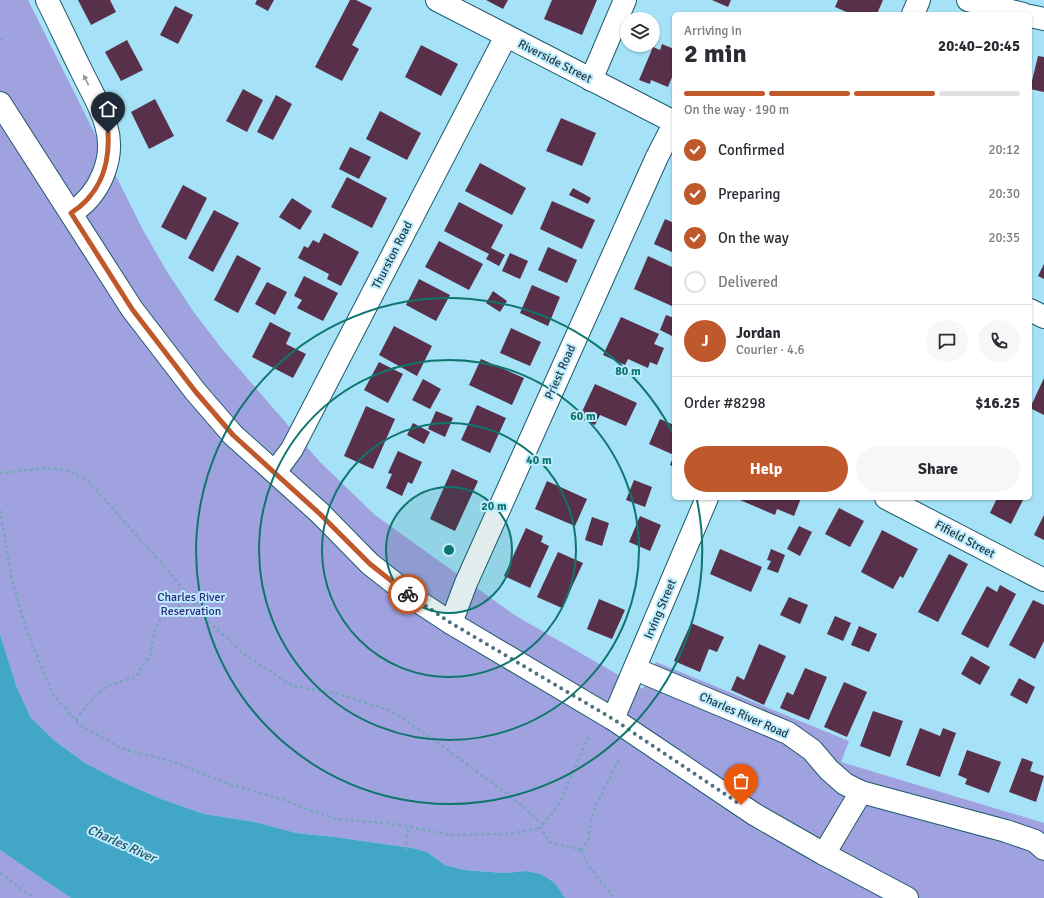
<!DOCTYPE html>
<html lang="en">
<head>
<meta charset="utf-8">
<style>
	body { margin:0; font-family:Signika,sans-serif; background:#f7f7f7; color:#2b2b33; height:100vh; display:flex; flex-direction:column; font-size:15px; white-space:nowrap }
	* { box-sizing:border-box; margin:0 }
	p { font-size:13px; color:#7c7c81 }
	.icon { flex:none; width:22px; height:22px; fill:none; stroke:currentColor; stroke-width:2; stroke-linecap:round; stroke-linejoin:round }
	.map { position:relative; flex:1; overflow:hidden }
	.panel { position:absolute; left:672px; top:12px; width:360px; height:488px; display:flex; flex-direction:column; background:#fff; border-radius:6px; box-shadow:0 1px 3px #0004 }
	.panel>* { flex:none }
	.fabs { position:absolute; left:620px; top:12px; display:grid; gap:8px }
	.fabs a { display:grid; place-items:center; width:40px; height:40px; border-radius:50%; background:#fff; box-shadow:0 1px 3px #0004; font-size:20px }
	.pin { position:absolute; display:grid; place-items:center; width:34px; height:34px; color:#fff; margin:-41px -17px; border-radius:50% 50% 50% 0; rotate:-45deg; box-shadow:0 0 4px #0007 }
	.pin .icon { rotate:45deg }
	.courier { position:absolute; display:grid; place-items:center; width:40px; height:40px; margin:-20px; border:3px solid #bf592b; border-radius:50%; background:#fff; color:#222; box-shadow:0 1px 5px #0007 }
	.overview em { font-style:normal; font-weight:800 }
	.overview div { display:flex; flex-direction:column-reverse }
	.overview { display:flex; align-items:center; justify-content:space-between; height:68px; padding:0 12px }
	h1 { font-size:26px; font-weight:800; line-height:30px }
	.bar { display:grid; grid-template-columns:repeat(4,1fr); gap:6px 4px; align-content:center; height:48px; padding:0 12px }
	.bar i { height:5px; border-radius:3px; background:#e1e1e2 }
	.bar .current { background:#bf592b }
	.bar p { grid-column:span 4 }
	.line { display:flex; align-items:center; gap:10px; padding:0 12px; border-top:1px solid #e1e1e2 }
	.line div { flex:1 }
	.round { display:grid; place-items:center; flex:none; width:42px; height:42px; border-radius:21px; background:#f7f7f7 }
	ol { padding:0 12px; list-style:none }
	li { display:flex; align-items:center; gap:12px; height:44px }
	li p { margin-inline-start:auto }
	li .icon { padding:4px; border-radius:50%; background:#bf592b; color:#fff; stroke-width:4 }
	li:last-child { color:#7c7c81 }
	li i { width:22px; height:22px; border:2px solid #e1e1e2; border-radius:50% }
	.button { display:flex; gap:8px; margin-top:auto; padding:8px 12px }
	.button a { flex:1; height:46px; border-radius:24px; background:#bf592b; color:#fff; font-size:16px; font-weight:800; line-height:46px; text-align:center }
	.button a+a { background:#f7f7f7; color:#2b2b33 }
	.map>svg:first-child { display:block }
</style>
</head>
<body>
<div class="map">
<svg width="1044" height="898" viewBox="0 0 1044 898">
	<rect width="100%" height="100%" fill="#a5e1f7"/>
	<g fill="#a0a2e0">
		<polygon points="0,0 28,0 143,230 166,270 193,311 222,349 320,462 375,515 516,616 643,689 656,662 849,741 841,762 1044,823 1044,898 565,898 555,883 541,874 526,871 504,873 464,870 445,865 427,852 412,848 334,837 296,833 255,822 204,814 161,799 120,781 85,763 55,741 31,718 17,688 0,634"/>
		<polygon points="0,850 71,898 0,898"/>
	</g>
	<polygon fill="#42a6c6" points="0,634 17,688 31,718 55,741 85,763 120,781 161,799 204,814 255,822 296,833 334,837 412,848 427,852 445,865 464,870 504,873 526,871 541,874 555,883 565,898 71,898 0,850"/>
	<g fill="#583049">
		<polygon points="78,0 110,0 116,12 91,25"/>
		<polygon points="257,0 274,0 268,11 255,4"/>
		<polygon points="350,0 356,0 372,8 352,45 359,49 342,81 315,67"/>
		<polygon points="486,0 508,0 503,9"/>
		<polygon points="552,0 597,0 582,35 544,19"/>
		<polygon points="712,0 731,0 728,7"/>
		<polygon points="838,0 883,0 877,14 851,14 835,7"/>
		<polygon points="175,6 193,15 178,44 160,35"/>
		<polygon points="127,40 143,70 121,81 105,52"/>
		<polygon points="662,44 674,49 674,72 668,87 651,80 650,84 639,80 653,47 660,50"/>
		<polygon points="421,45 458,64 441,96 405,77"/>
		<polygon points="1038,56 1044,57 1044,92 1030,89"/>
		<polygon points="243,89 263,100 247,132 226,121"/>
		<polygon points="276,95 292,104 273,140 257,132"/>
		<polygon points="155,99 174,136 149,149 131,112"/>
		<polygon points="380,111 421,133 407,160 366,139"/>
		<polygon points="561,118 596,133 582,166 546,151"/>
		<polygon points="350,147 371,157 359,179 339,169"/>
		<polygon points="480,163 526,188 512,215 465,191"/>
		<polygon points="347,177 387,198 372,228 331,207"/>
		<polygon points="183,185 207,198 186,240 161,227"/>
		<polygon points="573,188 591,198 588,204 569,195"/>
		<polygon points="292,198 312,211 300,230 279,217"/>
		<polygon points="552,201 595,220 582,249 540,229"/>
		<polygon points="459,202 503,225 491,248 505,255 499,266 486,259 489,254 444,231"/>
		<polygon points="214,210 239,223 213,272 188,258"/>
		<polygon points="665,219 674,223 674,253 654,244"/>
		<polygon points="324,233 359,252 341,286 327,279 329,274 298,258 304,246 308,248 313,240 319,243"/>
		<polygon points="439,241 483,264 469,290 425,267"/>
		<polygon points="548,247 577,260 567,283 538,270"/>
		<polygon points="510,253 528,261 520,279 502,271"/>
		<polygon points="237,255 261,268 238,313 214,300"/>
		<polygon points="648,256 674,268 674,307 634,289"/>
		<polygon points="1044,264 1044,279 1038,276"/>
		<polygon points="304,276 338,293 323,321 297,308 302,300 294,296"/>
		<polygon points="419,279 450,295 436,321 406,305"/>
		<polygon points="267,282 287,292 275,315 255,304"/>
		<polygon points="532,285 560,297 548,326 520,313"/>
		<polygon points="493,291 507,301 500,312 486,303"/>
		<polygon points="666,315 674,318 674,337 660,330"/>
		<polygon points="621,317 659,334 654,344 664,348 657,365 650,362 648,368 628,359 625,365 603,355"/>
		<polygon points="270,322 291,333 286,344 306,354 293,378 252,357"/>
		<polygon points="394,326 432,346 417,376 379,355"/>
		<polygon points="511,328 541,342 530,366 500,353"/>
		<polygon points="481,359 524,378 512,405 469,385"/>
		<polygon points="379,362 403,374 388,403 364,390"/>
		<polygon points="1044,378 1044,415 1030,408"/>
		<polygon points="423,379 441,389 430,409 412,400"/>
		<polygon points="595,384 637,403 626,426 600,415 595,425 579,418"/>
		<polygon points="477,405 506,418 490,453 461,440"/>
		<polygon points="366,406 395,419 373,469 344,456"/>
		<polygon points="436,411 453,418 445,437 428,429"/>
		<polygon points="660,419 674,425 674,467 670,465 674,455 649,444"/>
		<polygon points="413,423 430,432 424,444 407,435"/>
		<polygon points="398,451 422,462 412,484 408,482 402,496 386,488 392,474 388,473"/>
		<polygon points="452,469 478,481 455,531 430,519"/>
		<polygon points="634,480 652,487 645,507 626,500"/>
		<polygon points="547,481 587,499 575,526 535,509"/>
		<polygon points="741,498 801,498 794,516 777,509 775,515 740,500"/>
		<polygon points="997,498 1024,498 1011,524 990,513"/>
		<polygon points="839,508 864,521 850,547 825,534"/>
		<polygon points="1044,515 1044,540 1034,535"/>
		<polygon points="640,516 661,525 650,551 629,542"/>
		<polygon points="592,517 609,523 602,546 585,540"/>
		<polygon points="799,526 812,532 800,556 787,549"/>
		<polygon points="526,528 543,536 541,542 549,546 530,588 504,576"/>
		<polygon points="882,530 918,549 903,578 900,576 893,589 861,572"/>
		<polygon points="720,549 762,567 751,592 710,574"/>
		<polygon points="771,549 785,555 778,573 767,569 771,561 767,560"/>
		<polygon points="558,552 583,563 562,608 537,597"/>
		<polygon points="949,554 968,564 938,622 918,612"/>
		<polygon points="1000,585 1016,594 988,648 961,634 987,586 997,592"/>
		<polygon points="789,597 808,605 800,624 780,615"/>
		<polygon points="599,599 625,610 612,639 587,629"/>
		<polygon points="1033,600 1044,605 1044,641 1035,659 1009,645"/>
		<polygon points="835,616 851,623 843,641 827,634"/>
		<polygon points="691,623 724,637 717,652 709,649 700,672 674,661"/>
		<polygon points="859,626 877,634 869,652 851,645"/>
		<polygon points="759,644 786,656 764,705 731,690 737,676 744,680"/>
		<polygon points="971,656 990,667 980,685 961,674"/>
		<polygon points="805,668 827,677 809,720 780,708 787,692 793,695"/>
		<polygon points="1019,678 1035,687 1027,704 1010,695"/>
		<polygon points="844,682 867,692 847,737 824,727"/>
		<polygon points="873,711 903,721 890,757 860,746"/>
		<polygon points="920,728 940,736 943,728 956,733 940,777 906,765"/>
		<polygon points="967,750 1001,762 989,793 965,784 967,779 958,775"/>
		<polygon points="1022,758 1033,762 1030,771 1044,776 1036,802 1009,792"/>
	</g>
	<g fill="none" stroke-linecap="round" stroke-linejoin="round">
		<g stroke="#1d586b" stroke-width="24">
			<g id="minor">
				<path d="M47 0C59 24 70 48 82 72 90 89 101 106 106 125 116 158 100 195 71 213"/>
				<polyline points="437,0 674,122"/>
				<polyline points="968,0 1023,14"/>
				<polyline points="1030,16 1044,19"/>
				<polyline points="591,80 625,0"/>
				<polyline points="1030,310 1044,317"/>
				<polyline points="275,472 292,449 506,36"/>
				<polyline points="886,498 1044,580"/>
				<polyline points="451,623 466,583 657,157 674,124"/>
				<polyline points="635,669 788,733 812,750 829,770 845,784 861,792 1006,831 1035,841 1044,849"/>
				<polyline points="824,854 861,792"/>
			</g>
		</g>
		<g stroke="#1d586b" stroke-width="24">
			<g id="tertiary">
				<polyline points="913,14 919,0"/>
				<polyline points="0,103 132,309 195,391 233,435 320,513 370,564 416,600 451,623 613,719 754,814 824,854 907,898"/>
				<polyline points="613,719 707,498"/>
			</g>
		</g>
		<g stroke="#77a6b8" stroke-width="2.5" stroke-dasharray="3 3" stroke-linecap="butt">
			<polyline points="0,40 3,39"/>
			<polyline points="0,473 48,468 69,471 88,481 171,574 208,621 244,654 293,686 339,694 392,711 441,745 519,803 543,825"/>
			<polyline points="0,510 12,580 27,632 53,695 81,726 123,749 171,761 226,783 278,798 332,818 401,825 452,835 509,834 540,828"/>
			<polyline points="76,720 92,699 107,686 136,677 150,655 155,629 162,616 191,600"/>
			<polyline points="406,850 408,827"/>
			<polyline points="581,850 550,842 540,828 559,804 588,737"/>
			<polyline points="581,850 588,840 593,812 620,757"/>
			<polyline points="581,850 589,866 614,898"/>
			<polyline points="0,873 34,898"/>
		</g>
		<use href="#minor" stroke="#fff" stroke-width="22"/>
		<use href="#tertiary" stroke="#fff" stroke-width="22"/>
	</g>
	<defs><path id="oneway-solid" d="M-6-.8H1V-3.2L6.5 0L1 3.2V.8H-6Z"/></defs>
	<use fill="#8f9ba0" href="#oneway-solid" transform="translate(86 80) rotate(-116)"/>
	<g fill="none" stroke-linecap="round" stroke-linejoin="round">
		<polyline stroke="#4e7280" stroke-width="4" stroke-dasharray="0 7.2" points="408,594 451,623 613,719 741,805"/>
		<path stroke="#bf592b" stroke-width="5" d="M108 133C110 166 99 195 71 213L132 309 195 391 233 435 320 514 370 564 408 594"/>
	</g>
	<circle cx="449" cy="550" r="63" fill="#0f766e" fill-opacity=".12"/>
	<g fill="none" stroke="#0f766e" stroke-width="2">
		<circle cx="449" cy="550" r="63"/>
		<circle cx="449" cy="550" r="127"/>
		<circle cx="449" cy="550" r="190"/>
		<path d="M697 500A253 253 0 1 1 673 433"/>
	</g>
	<g text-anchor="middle" stroke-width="4" stroke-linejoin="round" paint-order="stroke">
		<g font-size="12" fill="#1f3740" stroke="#bdecfe">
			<text transform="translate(555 61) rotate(27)" y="4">Riverside Street</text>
			<text transform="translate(392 255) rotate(-63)" y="4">Thurston Road</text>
			<text transform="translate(560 372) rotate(-66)" y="4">Priest Road</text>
			<text transform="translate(965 539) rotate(28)" y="4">Fifield Street</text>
			<text transform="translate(660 609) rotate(-67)" y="4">Irving Street</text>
			<text transform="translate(744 715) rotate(24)" y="4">Charles River Road</text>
		</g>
		<g font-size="12" fill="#33287a" stroke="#bdecfe">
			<text x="191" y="601">Charles River<tspan x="191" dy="14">Reservation</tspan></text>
		</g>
		<g font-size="13" font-style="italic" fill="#26515f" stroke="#bdecfe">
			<text transform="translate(122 843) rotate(24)" y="5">Charles River</text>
		</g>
	</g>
	<circle cx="449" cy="550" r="6" fill="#0f766e" stroke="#bdecfe" stroke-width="2"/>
	<g font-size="12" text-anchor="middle" font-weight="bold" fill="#0f766e" stroke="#bdecfe" stroke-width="4" stroke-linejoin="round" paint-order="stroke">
		<text x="628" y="375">80 m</text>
		<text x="583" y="420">60 m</text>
		<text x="539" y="464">40 m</text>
		<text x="494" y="510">20 m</text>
	</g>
</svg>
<div class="fabs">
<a><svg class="icon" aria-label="layers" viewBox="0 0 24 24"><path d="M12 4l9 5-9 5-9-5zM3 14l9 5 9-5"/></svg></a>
</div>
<div class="pin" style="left:741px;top:805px;background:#ea580c"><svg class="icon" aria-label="bag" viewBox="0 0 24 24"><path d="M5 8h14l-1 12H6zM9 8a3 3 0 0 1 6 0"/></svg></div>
<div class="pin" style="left:108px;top:133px;background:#1f2937"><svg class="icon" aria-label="home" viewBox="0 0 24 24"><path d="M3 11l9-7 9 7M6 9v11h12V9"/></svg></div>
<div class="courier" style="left:408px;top:594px"><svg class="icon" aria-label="bike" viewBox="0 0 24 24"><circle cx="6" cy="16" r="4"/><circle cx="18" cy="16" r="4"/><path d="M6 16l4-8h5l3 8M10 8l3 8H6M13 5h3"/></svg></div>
<section class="panel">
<div class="overview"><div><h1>2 min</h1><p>Arriving in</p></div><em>20:40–20:45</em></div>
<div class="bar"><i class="current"></i><i class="current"></i><i class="current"></i><i></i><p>On the way · 190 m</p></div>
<ol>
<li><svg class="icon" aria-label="check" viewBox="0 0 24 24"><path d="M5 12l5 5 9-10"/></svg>Confirmed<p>20:12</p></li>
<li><svg class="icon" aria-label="check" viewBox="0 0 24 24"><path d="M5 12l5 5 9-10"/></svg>Preparing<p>20:30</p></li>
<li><svg class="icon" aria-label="check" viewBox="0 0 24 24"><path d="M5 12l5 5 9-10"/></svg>On the way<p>20:35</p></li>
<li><i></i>Delivered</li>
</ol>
<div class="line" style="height:72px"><b class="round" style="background:#bf592b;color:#fff">J</b><div><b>Jordan</b><p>Courier · 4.6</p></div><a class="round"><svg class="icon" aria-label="chat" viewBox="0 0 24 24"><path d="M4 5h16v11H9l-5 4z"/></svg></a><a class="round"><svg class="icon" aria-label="phone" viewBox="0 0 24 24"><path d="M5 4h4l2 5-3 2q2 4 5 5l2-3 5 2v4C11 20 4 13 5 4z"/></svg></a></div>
<div class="line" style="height:52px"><div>Order #8298</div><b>$16.25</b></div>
<div class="button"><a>Help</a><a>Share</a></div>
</section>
</div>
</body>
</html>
